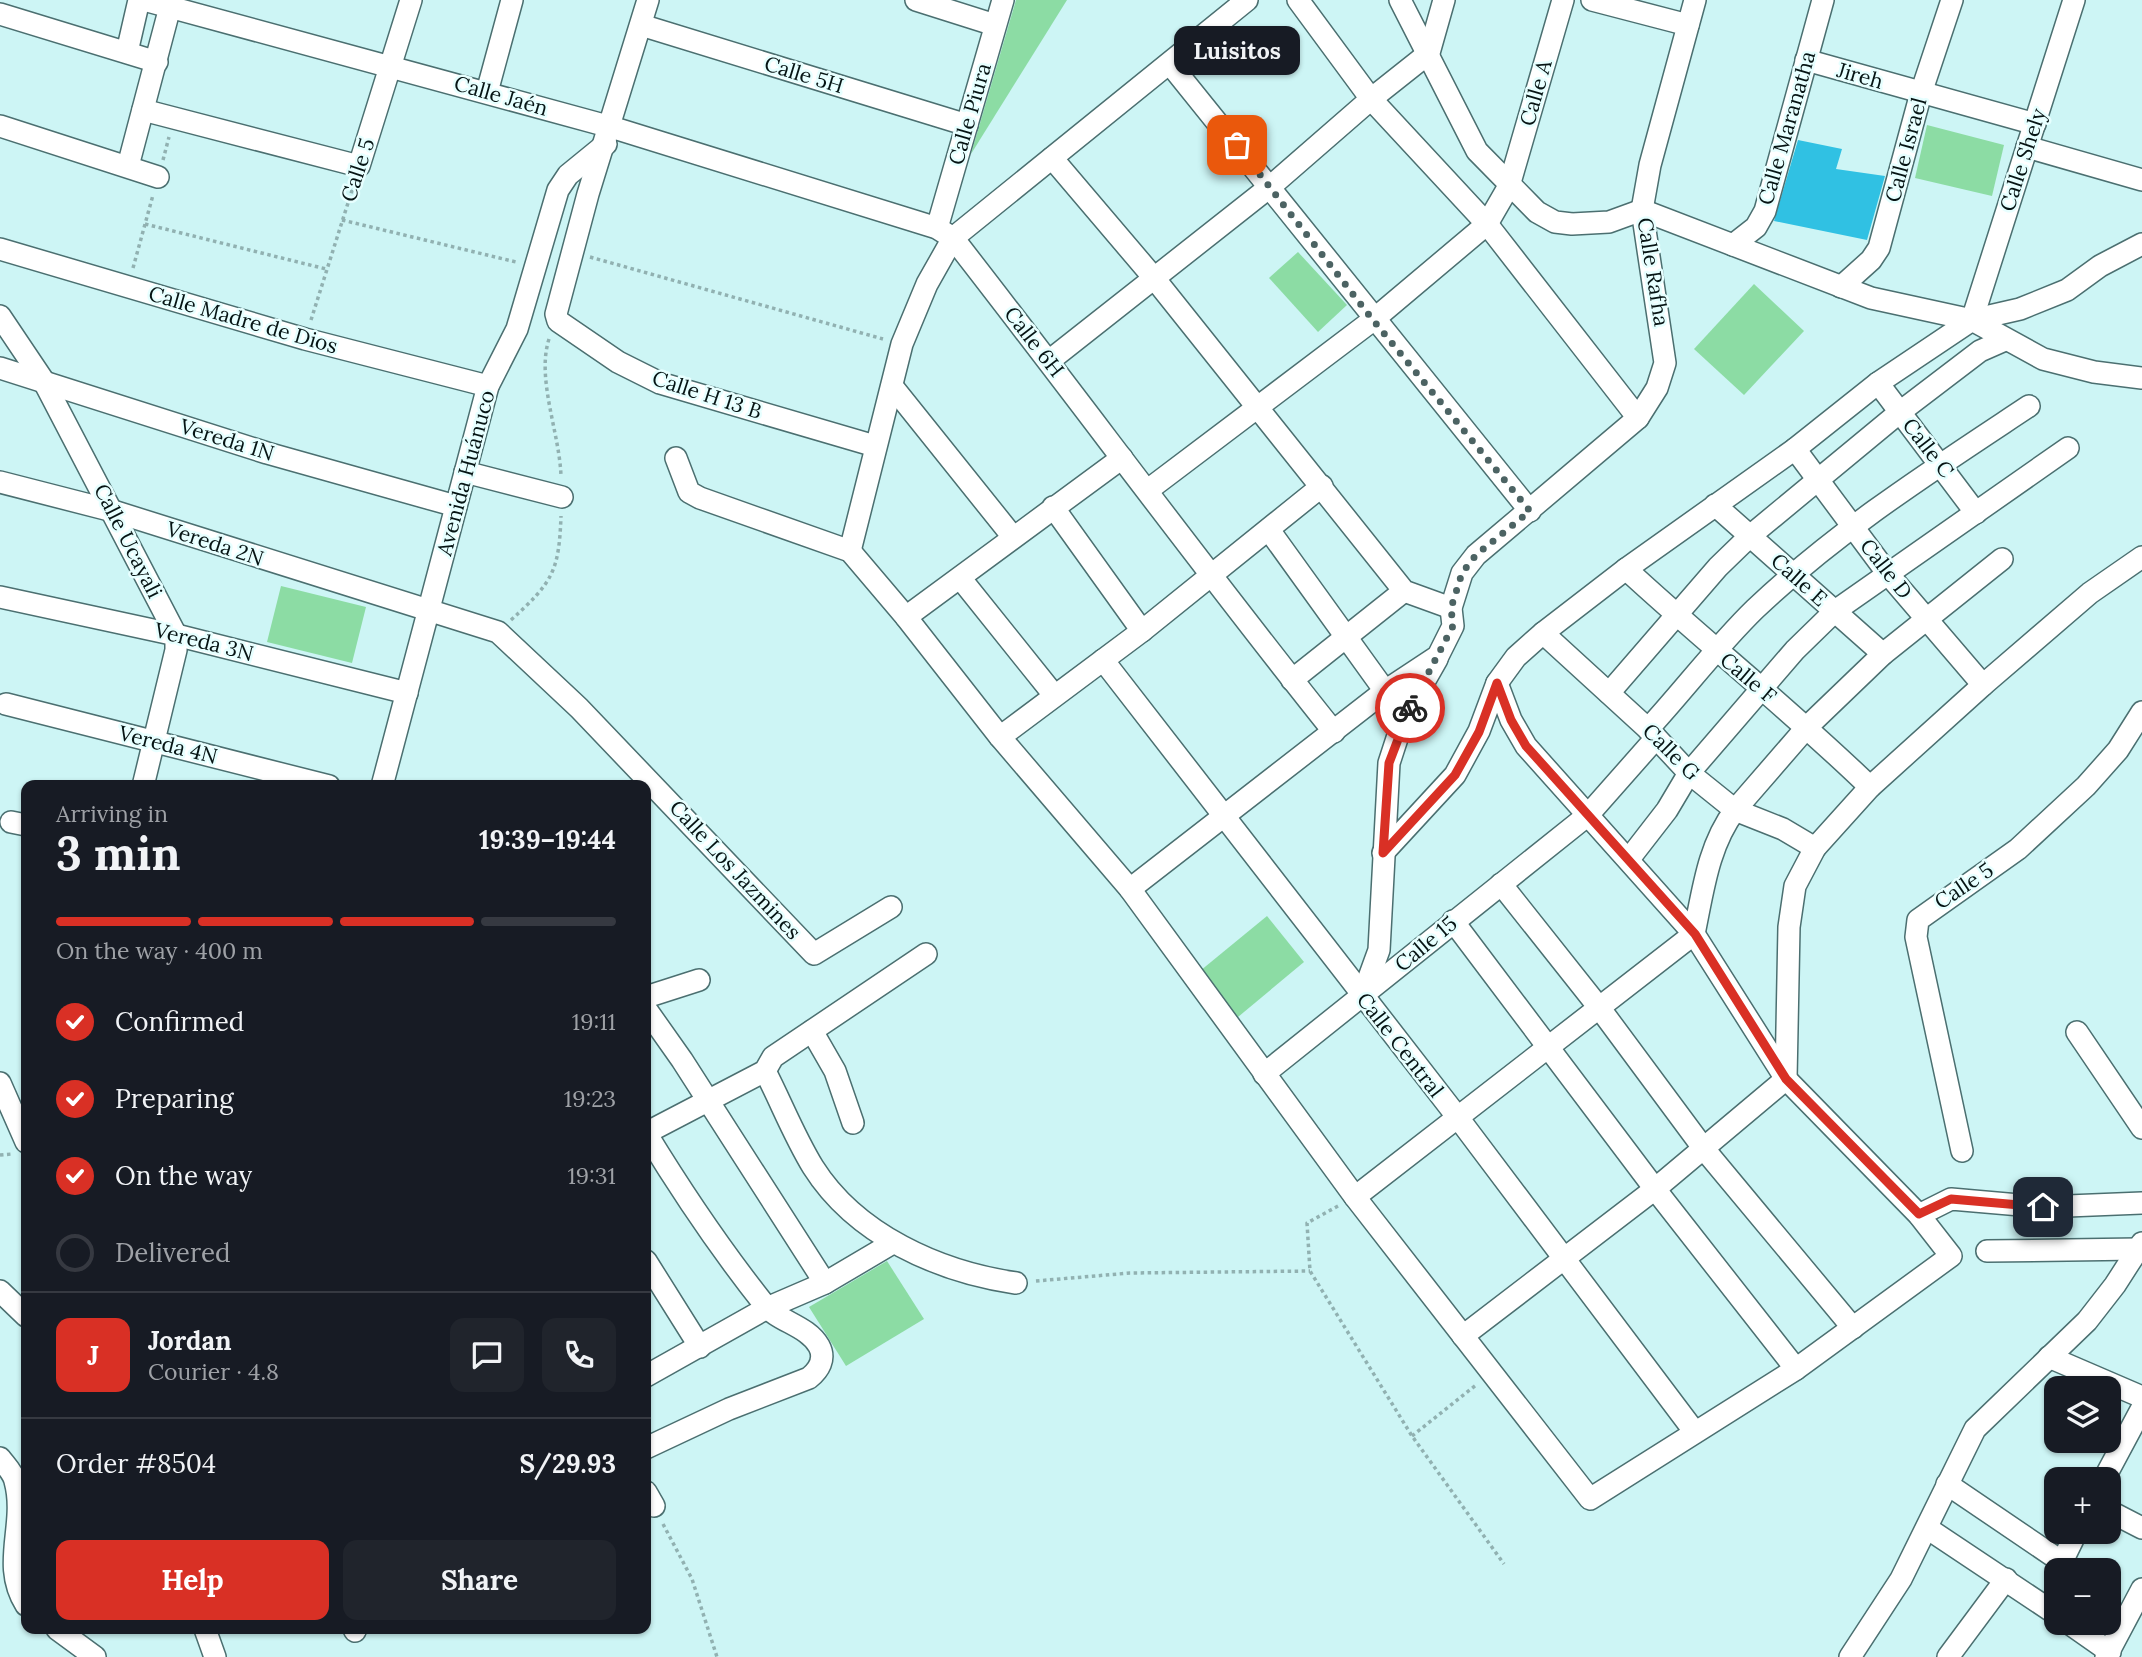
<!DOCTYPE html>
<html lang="en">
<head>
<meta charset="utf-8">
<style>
	body { margin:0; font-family:Lora,serif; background:#20242c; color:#f1f3f6; height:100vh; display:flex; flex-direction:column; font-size:26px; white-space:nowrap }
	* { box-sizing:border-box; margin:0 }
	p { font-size:23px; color:#9ea1a6 }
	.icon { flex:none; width:38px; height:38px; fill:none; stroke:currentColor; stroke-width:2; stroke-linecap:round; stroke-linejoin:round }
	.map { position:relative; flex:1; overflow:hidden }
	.details { position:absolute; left:21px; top:780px; width:630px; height:854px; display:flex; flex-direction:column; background:#171b24; border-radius:14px; box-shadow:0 2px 5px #0004 }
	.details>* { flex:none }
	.buttons { position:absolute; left:2044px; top:1376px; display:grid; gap:14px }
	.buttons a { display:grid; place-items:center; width:77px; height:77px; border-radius:14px; background:#171b24; box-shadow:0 2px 5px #0004; font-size:35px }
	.pin { position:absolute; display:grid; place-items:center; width:60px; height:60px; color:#fff; margin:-30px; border-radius:14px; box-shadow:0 4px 10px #0006 }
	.courier { position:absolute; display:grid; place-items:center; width:70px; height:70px; margin:-35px; border:5px solid #d93025; border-radius:50%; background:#fff; color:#222; box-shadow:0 2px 9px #0007 }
	.bubble { position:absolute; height:49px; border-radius:14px; background:#171b24; box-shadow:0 2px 5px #0004; font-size:23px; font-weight:700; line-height:49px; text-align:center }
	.overview em { font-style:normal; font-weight:700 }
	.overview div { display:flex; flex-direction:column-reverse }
	.overview { display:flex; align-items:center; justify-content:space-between; height:119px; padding:0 35px }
	h1 { font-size:46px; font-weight:700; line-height:52px }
	.bar { display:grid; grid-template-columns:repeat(4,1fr); gap:10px 7px; align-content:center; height:84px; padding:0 35px }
	.bar i { height:9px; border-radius:5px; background:#363941 }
	.bar .current { background:#d93025 }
	.bar p { grid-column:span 4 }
	.line { display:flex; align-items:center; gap:18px; padding:0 35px; border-top:2px solid #363941 }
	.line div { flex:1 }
	.round { display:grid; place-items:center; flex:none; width:74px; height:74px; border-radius:14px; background:#20242c }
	ol { padding:0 35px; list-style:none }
	li { display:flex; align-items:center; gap:21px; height:77px }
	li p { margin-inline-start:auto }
	li .icon { padding:7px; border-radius:50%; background:#d93025; color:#fff; stroke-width:4 }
	li:last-child { color:#9ea1a6 }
	li i { width:38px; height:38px; border:4px solid #363941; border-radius:50% }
	.button { display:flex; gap:14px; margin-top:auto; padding:14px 35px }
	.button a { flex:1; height:80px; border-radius:14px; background:#d93025; color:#fff; font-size:28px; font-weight:700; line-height:80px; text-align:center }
	.button a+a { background:#20242c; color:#f1f3f6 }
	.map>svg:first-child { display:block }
</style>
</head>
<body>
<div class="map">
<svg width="2142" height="1657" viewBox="0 0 2142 1657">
	<rect width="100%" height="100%" fill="#cdf5f5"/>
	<g fill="#8cdca4">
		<polygon points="1016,0 1067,0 971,154"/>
		<polygon points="1927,125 2004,145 1992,196 1915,178"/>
		<polygon points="1298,252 1347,305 1318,332 1269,278"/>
		<polygon points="1754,284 1804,331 1744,395 1694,349"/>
		<polygon points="281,586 366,607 352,663 267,642"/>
		<polygon points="1267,916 1304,962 1238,1017 1200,971"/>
		<polygon points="887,1261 924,1319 846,1366 809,1307"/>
	</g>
	<polygon fill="#30c1e3" points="1798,140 1842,149 1836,169 1885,176 1867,240 1774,221"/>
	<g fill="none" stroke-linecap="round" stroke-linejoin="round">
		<g stroke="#4b6f70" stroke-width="24">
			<g id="minor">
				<path d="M144 0 611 127 937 228 953 238C1081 402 1204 570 1334 732"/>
				<polyline points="648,0 588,194 556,314 558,321 618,362 660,383 875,446"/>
				<polyline points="916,0 995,25"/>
				<polyline points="1298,0 1371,99 1487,224 1638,418"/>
				<polyline points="1400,0 1477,151 1537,212 1555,222 1572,224 1609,222 1642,210 1871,298 1972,320 2043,359 2094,372 2142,378"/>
				<polyline points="1592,0 1688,25"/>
				<polyline points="0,14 157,62"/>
				<polyline points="641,25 967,125"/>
				<polyline points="127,52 139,0"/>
				<polyline points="1806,60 2035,124"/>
				<polyline points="1170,64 1530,511"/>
				<polyline points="487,92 512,0"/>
				<polyline points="143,110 359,166 411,0"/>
				<polyline points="0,126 158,177"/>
				<polyline points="2027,147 2142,180"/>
				<polyline points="1052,158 1154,278 1404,591 1451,608"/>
				<polyline points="128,166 170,7"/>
				<polyline points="937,228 1003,0"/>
				<polyline points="1733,245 1756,227 1765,211 1823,0"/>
				<polyline points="0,249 305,339 488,386"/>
				<polyline points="1841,287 1871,260 1879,248 1921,93 1952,0"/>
				<polyline points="0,316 43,380 176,635 176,650 143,786"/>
				<polyline points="1972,320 2074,0"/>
				<polyline points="1049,361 1271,186 1371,99 1429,53 1444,0"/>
				<polyline points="0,368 267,453 456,506"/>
				<polyline points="1878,383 1976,513"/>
				<polyline points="892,386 1013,537"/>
				<polyline points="1795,449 1888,574 1983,685"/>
				<polyline points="676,458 689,492 700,498 850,551 906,617 1000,737 1130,889 1355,1197 1590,1499 1796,1369 1951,1256 1919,1215 1786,1079 1694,934 1526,746 1511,720 1497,683"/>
				<polyline points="465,472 562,497"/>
				<polyline points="0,482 113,511 498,632 579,708 814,954 891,907"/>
				<polyline points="1148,490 1373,320 1487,224 1509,186 1563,0"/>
				<polyline points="1715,505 1883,654"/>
				<polyline points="1053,507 1142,631"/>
				<polyline points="1269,530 1385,691"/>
				<polyline points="850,551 902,344 927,284 953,238 1247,0"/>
				<path d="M1626 569C1706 643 1792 711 1870 787"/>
				<polyline points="961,579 1054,695"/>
				<polyline points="0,597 176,635 407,693"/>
				<polyline points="906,617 1122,458"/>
				<polyline points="1543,633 1648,729 1689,773 1735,810 1783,829 1815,848"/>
				<polyline points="1103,660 1459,1119 1694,1431"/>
				<polyline points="1292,680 1404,591"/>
				<polyline points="1609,693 1718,567 1750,536 1900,412 1980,351 2005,340"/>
				<polyline points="6,704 329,786"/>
				<path d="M1648 729C1684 690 1717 646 1755 609 1838 530 1934 469 2029 406"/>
				<polyline points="1000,737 1142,631 1322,486"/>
				<polyline points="382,786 488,386 517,329 558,190 568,175 606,144"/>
				<polyline points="11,822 26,825"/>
				<polyline points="1383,853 1455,775 1479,731 1497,683 1516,657 1543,633 1626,569 1795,449 1878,383 1972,320 2020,309 2067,290 2100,266 2142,244"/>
				<polyline points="1629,859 1667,810 1689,773 1795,650 1835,611 2068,448"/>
				<polyline points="1501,884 1601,1010 1704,1149 1853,1328"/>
				<polyline points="1130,889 1385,691 1438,656 1453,626 1451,608 1462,573 1476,555 1638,418 1657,388 1665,363 1642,210 1650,165 1695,0"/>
				<polyline points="1453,921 1655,1189 1796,1369"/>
				<polyline points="1363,994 1379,950 1389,763 1404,717 1437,659"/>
				<polyline points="646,997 699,980"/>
				<polyline points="646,1009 682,1060 825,1283"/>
				<polyline points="812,1031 835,1071 853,1123"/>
				<polyline points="2077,1032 2142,1128"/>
				<path d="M765 1071C781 1102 794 1136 813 1167 856 1235 939 1272 1016 1283"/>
				<polyline points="1264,1074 1588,815 1656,738"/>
				<polyline points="0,1083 26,1142"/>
				<path d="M646 1133C682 1192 721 1250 764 1304 778 1322 807 1325 819 1346 826 1359 819 1370 809 1378L729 1409 646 1448"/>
				<polyline points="646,1133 765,1071 773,1057 926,954"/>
				<polyline points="1962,1151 1916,937 1918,920 2018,849 2086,786 2118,750 2142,712"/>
				<path d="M1355 1197 1694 934C1703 891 1708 846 1735 810L1807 727 1883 654 2002 559"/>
				<polyline points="1919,1215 1951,1199 2043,1207 2142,1203"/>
				<polyline points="1987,1251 2139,1249"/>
				<polyline points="646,1261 700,1347"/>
				<polyline points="0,1291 26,1316"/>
				<polyline points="1463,1336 1655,1189 1786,1079 1789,927 1795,886 1815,848 1870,787 1983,685 2090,593 2142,557"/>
				<polyline points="2049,1357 2142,1397"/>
				<polyline points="646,1376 767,1308 825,1283 891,1244"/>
				<path d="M0 1458C5 1465 13 1472 15 1481 27 1525 0 1564 26 1605"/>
				<polyline points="2104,1479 2142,1408"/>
				<polyline points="1947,1484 2062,1562"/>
				<polyline points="646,1492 654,1506"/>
				<polyline points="2109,1511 2142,1528"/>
				<polyline points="1927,1528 2056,1614"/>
				<polyline points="2058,1570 2077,1531"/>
				<polyline points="2067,1622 2110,1652"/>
				<polyline points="57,1629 95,1657"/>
				<polyline points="205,1629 215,1657"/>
				<polyline points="354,1629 355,1631"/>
				<polyline points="1850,1657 1901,1579 1975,1429 2087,1321 2115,1285 2142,1243"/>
				<polyline points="1948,1657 2006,1579"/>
				<polyline points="2106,1657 2142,1589"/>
			</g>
		</g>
		<g stroke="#91b1b1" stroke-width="3.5" stroke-dasharray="3.5 3.5" stroke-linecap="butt">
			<polyline points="163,160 169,137"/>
			<polyline points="342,220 516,262"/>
			<polyline points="145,224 326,269"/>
			<polyline points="590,257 883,339"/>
			<polyline points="133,268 153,195"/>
			<polyline points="311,320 354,184"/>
			<path d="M549 339C536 379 560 434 561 477"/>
			<path d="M511 620C553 582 559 571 561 516"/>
			<polyline points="0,1155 12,1154"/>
			<polyline points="1338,1206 1307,1223 1310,1271 1412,1436 1504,1564"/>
			<polyline points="1036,1281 1130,1273 1310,1271"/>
			<polyline points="1412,1436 1476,1385"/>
			<polyline points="663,1524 692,1579 717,1657"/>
		</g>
		<use href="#minor" stroke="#fff" stroke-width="21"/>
	</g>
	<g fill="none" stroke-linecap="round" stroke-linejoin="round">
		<polyline stroke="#4c6363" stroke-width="7" stroke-dasharray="0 12.6" points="1237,145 1373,320 1530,511 1476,555 1462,573 1451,608 1453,626 1410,708"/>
		<polyline stroke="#d93025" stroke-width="9" points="1410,708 1389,763 1383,853 1455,775 1479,732 1497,683 1511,720 1526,746 1695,934 1786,1079 1919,1214 1951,1199 2043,1207"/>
	</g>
	<g text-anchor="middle" stroke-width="5" stroke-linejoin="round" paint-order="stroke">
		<g font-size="21" fill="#061414" stroke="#e7ffff">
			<text transform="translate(804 75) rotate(17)" y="7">Calle 5H</text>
			<text transform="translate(1860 76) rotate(16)" y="7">Jireh</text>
			<text transform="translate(1536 93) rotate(-74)" y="7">Calle A</text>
			<text transform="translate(501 96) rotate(16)" y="7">Calle Jaén</text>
			<text transform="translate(970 114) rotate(-74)" y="7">Calle Piura</text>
			<text transform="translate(1787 128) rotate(-74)" y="7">Calle Maranatha</text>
			<text transform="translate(1906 150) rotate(-75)" y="7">Calle Israel</text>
			<text transform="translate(2023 160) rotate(-72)" y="7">Calle Shely</text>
			<text transform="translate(358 170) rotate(-72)" y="7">Calle 5</text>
			<text transform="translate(1653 272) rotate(81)" y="7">Calle Rafha</text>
			<text transform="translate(243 320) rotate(16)" y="7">Calle Madre de Dios</text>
			<text transform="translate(1034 342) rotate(52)" y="7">Calle 6H</text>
			<text transform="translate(707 395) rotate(18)" y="7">Calle H 13 B</text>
			<text transform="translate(227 440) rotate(17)" y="7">Vereda 1N</text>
			<text transform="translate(1928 448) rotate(52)" y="7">Calle C</text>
			<text transform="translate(466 473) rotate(-75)" y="7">Avenida Huánuco</text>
			<text transform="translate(128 541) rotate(63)" y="7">Calle Ucayali</text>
			<text transform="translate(215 544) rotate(18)" y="7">Vereda 2N</text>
			<text transform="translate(1886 569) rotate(52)" y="7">Calle D</text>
			<text transform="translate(1799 580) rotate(42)" y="7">Calle E</text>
			<text transform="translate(204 642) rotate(14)" y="7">Vereda 3N</text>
			<text transform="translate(1748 678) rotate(40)" y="7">Calle F</text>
			<text transform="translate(168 745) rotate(14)" y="7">Vereda 4N</text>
			<text transform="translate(1671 752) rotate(45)" y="7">Calle G</text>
			<text transform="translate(735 870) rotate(47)" y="7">Calle Los Jazmines</text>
			<text transform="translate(1964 886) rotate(-34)" y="7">Calle 5</text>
			<text transform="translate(1426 944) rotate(-40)" y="7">Calle 15</text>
			<text transform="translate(1400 1045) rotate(52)" y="7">Calle Central</text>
		</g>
	</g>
</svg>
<div class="buttons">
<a><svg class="icon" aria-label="layers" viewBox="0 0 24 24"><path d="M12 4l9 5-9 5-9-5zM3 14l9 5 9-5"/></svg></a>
<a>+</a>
<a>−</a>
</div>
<div class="pin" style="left:1237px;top:145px;background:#ea580c"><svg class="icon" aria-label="bag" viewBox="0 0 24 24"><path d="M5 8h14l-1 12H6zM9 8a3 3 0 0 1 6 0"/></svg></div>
<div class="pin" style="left:2043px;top:1207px;background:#1f2937"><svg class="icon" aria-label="home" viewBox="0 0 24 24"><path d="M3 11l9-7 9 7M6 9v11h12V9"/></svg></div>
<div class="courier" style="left:1410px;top:708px"><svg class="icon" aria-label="bike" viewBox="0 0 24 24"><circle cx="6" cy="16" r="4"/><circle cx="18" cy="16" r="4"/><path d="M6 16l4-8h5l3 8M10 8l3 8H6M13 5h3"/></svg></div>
<div class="bubble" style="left:1174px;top:26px;width:126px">Luisitos</div>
<section class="details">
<div class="overview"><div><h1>3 min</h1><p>Arriving in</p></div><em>19:39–19:44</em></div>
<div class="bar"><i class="current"></i><i class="current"></i><i class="current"></i><i></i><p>On the way · 400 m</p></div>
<ol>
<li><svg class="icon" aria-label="check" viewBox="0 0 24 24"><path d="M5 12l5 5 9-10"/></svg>Confirmed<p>19:11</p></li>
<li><svg class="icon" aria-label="check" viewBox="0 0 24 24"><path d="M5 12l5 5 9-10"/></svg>Preparing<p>19:23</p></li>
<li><svg class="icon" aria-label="check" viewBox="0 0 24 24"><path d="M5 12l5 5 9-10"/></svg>On the way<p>19:31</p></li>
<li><i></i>Delivered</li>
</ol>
<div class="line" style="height:126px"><b class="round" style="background:#d93025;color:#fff">J</b><div><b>Jordan</b><p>Courier · 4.8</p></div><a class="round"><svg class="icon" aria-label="chat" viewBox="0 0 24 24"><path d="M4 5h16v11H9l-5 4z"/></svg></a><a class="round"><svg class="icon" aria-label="phone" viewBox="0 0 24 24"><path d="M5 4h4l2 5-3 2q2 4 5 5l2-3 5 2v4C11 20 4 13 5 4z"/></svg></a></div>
<div class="line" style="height:91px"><div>Order #8504</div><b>S/29.93</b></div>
<div class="button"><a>Help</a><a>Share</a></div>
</section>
</div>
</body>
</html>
